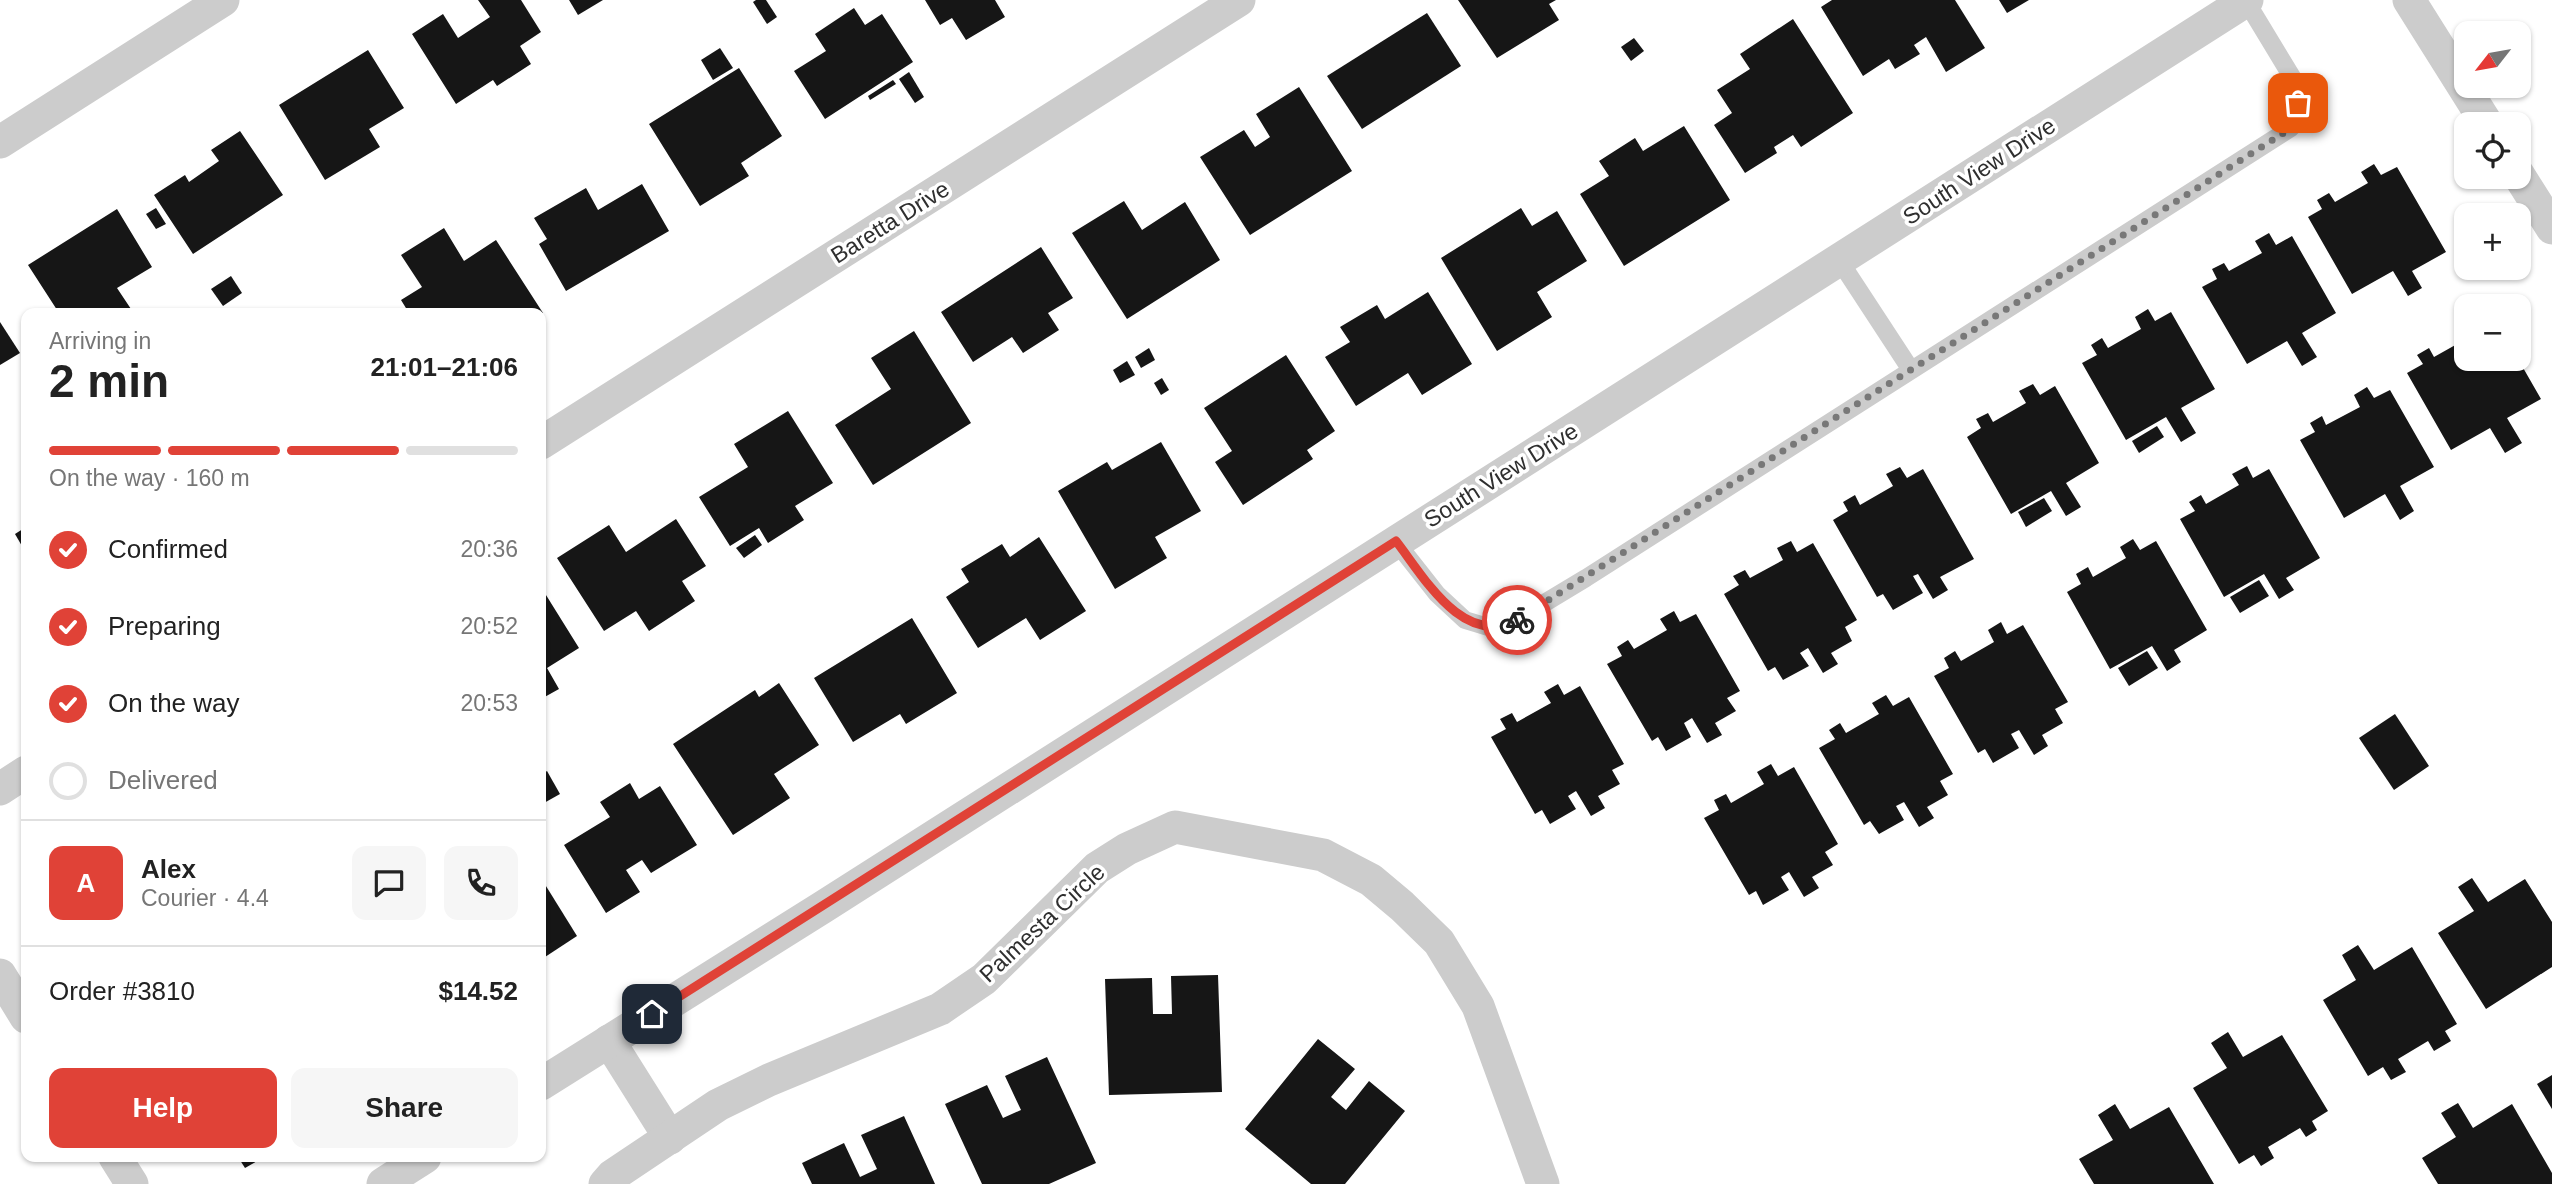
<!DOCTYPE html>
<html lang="en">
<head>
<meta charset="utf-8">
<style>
	body { margin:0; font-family:Helvetica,sans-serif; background:#f6f6f6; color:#222; height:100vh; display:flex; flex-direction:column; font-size:26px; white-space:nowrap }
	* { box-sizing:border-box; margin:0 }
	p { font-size:23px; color:#767676 }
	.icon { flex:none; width:38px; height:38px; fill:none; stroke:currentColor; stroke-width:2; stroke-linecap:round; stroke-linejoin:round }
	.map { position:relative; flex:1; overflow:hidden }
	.details { position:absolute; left:21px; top:308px; width:525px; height:854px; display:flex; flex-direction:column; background:#fff; border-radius:14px; box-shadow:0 2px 5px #0004 }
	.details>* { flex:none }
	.needle { width:46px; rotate:239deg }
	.fabs { position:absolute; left:2454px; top:21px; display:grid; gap:14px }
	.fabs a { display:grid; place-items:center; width:77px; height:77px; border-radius:14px; background:#fff; box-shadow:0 2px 5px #0004; font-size:35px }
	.pin { position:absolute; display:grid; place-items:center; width:60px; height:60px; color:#fff; margin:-30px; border-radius:14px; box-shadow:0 4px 10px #0006 }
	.courier { position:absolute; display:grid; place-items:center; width:70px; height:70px; margin:-35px; border:5px solid #e04237; border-radius:50%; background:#fff; color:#222; box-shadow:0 2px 9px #0007 }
	.headline em { font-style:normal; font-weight:700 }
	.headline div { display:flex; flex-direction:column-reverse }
	.headline { display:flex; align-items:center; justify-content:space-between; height:119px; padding:0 28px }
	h1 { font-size:46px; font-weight:700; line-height:52px }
	.bar { display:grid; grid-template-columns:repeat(4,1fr); gap:10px 7px; align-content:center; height:84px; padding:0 28px }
	.bar i { height:9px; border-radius:5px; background:#e0e0e0 }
	.bar .selected { background:#e04237 }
	.bar p { grid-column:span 4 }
	.line { display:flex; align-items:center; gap:18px; padding:0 28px; border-top:2px solid #e0e0e0 }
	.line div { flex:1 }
	.round { display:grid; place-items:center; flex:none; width:74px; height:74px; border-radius:14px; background:#f6f6f6 }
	ol { padding:0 28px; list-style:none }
	li { display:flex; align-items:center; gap:21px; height:77px }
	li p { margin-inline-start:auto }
	li .icon { padding:7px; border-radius:50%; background:#e04237; color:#fff; stroke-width:4 }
	li:last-child { color:#767676 }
	li i { width:38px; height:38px; border:4px solid #e0e0e0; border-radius:50% }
	.action { display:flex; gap:14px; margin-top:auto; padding:14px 28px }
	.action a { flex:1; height:80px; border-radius:14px; background:#e04237; color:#fff; font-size:28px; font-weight:700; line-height:80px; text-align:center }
	.action a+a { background:#f6f6f6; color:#222 }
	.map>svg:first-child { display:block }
</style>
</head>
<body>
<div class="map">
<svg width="2552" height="1184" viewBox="0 0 2552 1184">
	<rect width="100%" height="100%" fill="#fff"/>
	<g fill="#161616">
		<polygon points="478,0 521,0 541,32 520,46 531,64 497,86 493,80 456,104 412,34 443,14 458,38 490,17"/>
		<polygon points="569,0 603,0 578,15"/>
		<polygon points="756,0 766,0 777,17 767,24 753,2"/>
		<polygon points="925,0 995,0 1005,17 966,40 952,18 940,25"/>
		<polygon points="1458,0 1556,0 1549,4 1559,20 1497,58"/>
		<polygon points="1832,0 1955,0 1985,48 1946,72 1926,37 1914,45 1920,54 1895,69 1889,59 1863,76 1821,7"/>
		<polygon points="1999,0 2029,0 2007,13"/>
		<polygon points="854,8 865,25 882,14 913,62 825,119 794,71 826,51 815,34"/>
		<polygon points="1427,13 1461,66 1362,129 1327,76"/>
		<polygon points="1793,19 1853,113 1801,147 1793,135 1774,147 1777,153 1745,173 1714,125 1732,113 1717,90 1750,69 1740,54"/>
		<polygon points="1634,38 1644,51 1631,61 1621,47"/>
		<polygon points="720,48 733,68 713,80 701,60"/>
		<polygon points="368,50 404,108 369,129 380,147 325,180 279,105"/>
		<polygon points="739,68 782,136 741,163 749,176 700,206 649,124"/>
		<polygon points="909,72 924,97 915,103 899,79"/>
		<polygon points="893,80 896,84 870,100 868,96"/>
		<polygon points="1299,87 1352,171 1250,235 1200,157 1244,130 1255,147 1270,137 1256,114"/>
		<polygon points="1684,126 1730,200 1624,266 1580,194 1609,176 1599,161 1635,138 1643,151"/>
		<polygon points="240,131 283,195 193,254 154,195 185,175 189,182 219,161 211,150"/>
		<polygon points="2374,164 2381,175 2397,167 2446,252 2412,271 2422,288 2408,296 2393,271 2352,294 2308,217 2322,209 2317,200 2329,193 2335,202 2368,183 2361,172"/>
		<polygon points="642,184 669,231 566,291 539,244 547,239 534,218 586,188 598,210"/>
		<polygon points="1124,201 1142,230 1185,202 1220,260 1127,319 1072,233"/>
		<polygon points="156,208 166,224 156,229 146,214"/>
		<polygon points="1521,208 1532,226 1557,211 1587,261 1537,292 1552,317 1497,351 1441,258"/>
		<polygon points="117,209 152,267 117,288 131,309 124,313 59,313 28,265"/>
		<polygon points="444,228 464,261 496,240 543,313 409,313 401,300 422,287 401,255"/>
		<polygon points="2269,233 2276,245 2292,236 2336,313 2302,333 2317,357 2302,366 2287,341 2247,364 2202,287 2217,279 2212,269 2224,263 2229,271 2262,253 2255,241"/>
		<polygon points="1041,247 1073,298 1048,313 1059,330 1023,353 1012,337 973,362 941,312"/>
		<polygon points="231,276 242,293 223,306 211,289"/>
		<polygon points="1428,292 1472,364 1422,395 1408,373 1356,406 1325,357 1350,342 1340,327 1377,305 1385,319"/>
		<polygon points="2148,309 2155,321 2171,312 2215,389 2181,408 2196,433 2181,442 2166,417 2126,440 2082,363 2097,355 2091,345 2102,338 2108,348 2141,329 2135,317"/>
		<polygon points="0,322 20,353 0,365"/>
		<polygon points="914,331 971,423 873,485 835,425 891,389 871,358"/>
		<polygon points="2466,339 2466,359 2518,359 2541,399 2507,418 2522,443 2505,453 2490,428 2451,450 2407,373 2423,364 2417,355 2429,348 2434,357"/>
		<polygon points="1149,348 1155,360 1141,368 1135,357"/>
		<polygon points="1286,355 1335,431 1307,450 1313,459 1243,505 1215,462 1232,451 1204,408"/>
		<polygon points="1127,361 1135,375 1120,383 1113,370"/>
		<polygon points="1162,378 1169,390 1161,395 1154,383"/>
		<polygon points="2033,384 2040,395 2055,386 2099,463 2066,483 2081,507 2066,516 2051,491 2011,514 1967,437 1981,428 1976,419 1988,413 1993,422 2026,403 2019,391"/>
		<polygon points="2367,387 2374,398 2390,390 2434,467 2400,486 2414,511 2400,520 2385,494 2344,518 2300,440 2315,432 2310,423 2322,416 2326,425 2360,407 2354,395"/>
		<polygon points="788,411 833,483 795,506 804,520 768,543 759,528 730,546 699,497 748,467 734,444"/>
		<polygon points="2157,426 2164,437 2139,453 2132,441"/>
		<polygon points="1161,442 1201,511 1155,537 1167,558 1115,589 1058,491 1107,462 1112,470"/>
		<polygon points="2247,466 2253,478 2269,469 2320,558 2286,578 2294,590 2279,599 2264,574 2224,597 2180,519 2195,511 2189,502 2201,495 2206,504 2239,485 2232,474"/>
		<polygon points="1900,467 1907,478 1923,469 1974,559 1940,577 1948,590 1933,599 1918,574 1913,576 1923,593 1893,610 1883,594 1877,597 1833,520 1848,511 1843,502 1855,495 1860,505 1893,486 1886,474"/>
		<polygon points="2044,498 2052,511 2026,527 2018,512"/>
		<polygon points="676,519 706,566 682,581 695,601 649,631 636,611 604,631 557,558 609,525 626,552"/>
		<polygon points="26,527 26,553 15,534"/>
		<polygon points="755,535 762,545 744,558 736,548"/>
		<polygon points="1039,537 1086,611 1040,640 1026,618 978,648 946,597 969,582 961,569 1002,544 1010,557"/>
		<polygon points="2133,539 2140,550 2156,541 2207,630 2174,650 2181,662 2167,671 2152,646 2110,669 2067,592 2081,584 2076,574 2088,567 2093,577 2126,558 2120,547"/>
		<polygon points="1791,541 1797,552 1813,543 1857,620 1845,627 1852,641 1831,653 1838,664 1823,673 1808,648 1800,653 1809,666 1783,680 1775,667 1768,671 1724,594 1739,585 1733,576 1745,570 1750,578 1783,560 1777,548"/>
		<polygon points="2259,580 2269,596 2240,613 2230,597"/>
		<polygon points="541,587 579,648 547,668 559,689 541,699"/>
		<polygon points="1674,611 1680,622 1696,614 1740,691 1727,698 1736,711 1715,723 1722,735 1707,743 1692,718 1684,723 1691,737 1666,751 1658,737 1652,741 1607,664 1622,656 1617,647 1628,640 1634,649 1667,630 1660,619"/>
		<polygon points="912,618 957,693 906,724 900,714 853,742 814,678"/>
		<polygon points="2001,622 2007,634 2023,625 2068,702 2055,709 2063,723 2042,735 2048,746 2034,755 2019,730 2011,734 2019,748 1993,763 1985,749 1978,753 1934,676 1949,668 1944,658 1955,651 1961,661 1994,642 1988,630"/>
		<polygon points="2147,651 2158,668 2129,686 2118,668"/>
		<polygon points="779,683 819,745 774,774 790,798 733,835 673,744 755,690 759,697"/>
		<polygon points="1558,684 1564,695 1580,686 1624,764 1612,770 1620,784 1598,796 1605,808 1591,816 1576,791 1568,796 1576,809 1550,824 1542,810 1535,814 1491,737 1506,729 1500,719 1512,713 1517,722 1551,703 1544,692"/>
		<polygon points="1886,695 1893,706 1909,697 1953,774 1940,781 1948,795 1927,807 1934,818 1919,827 1904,802 1896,806 1904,820 1879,834 1870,821 1864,825 1819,748 1835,739 1829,730 1840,723 1846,733 1879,714 1872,703"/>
		<polygon points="2395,714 2429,766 2394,790 2359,738"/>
		<polygon points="1771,764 1778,776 1794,767 1838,844 1825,852 1833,865 1812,877 1819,888 1804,897 1789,872 1781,877 1789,890 1763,905 1756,891 1749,895 1704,818 1719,810 1714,800 1726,794 1731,803 1764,784 1757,772"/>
		<polygon points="547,771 560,794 544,803 541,797 541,775"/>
		<polygon points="630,783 639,799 660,786 697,845 651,873 642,860 626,870 640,892 606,913 564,845 610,817 600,802"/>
		<polygon points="541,878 577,936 545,957 541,951"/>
		<polygon points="2472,878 2488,902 2525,879 2552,922 2552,967 2486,1009 2438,933 2474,911 2458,887"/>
		<polygon points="2358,945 2374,970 2412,947 2457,1024 2445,1031 2451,1041 2434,1051 2428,1041 2398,1059 2406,1072 2391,1080 2383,1067 2368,1076 2323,1000 2356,980 2342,955"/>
		<polygon points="1218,975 1222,1092 1109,1095 1105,979 1152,978 1153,1014 1172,1014 1171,976"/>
		<polygon points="2228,1032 2243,1057 2282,1035 2328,1111 2312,1121 2317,1130 2306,1137 2300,1128 2268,1147 2274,1158 2261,1166 2254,1155 2239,1164 2193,1088 2227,1068 2211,1043"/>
		<polygon points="1318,1039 1355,1069 1331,1097 1346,1110 1369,1081 1405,1111 1345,1184 1311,1184 1245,1129"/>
		<polygon points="1047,1057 1096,1163 1049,1184 982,1184 945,1104 987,1085 1003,1118 1021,1110 1005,1076"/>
		<polygon points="2552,1075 2552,1109 2537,1084"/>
		<polygon points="2458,1103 2473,1128 2512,1104 2552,1173 2552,1184 2438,1184 2422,1158 2456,1137 2441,1113"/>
		<polygon points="2115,1104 2130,1129 2169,1107 2214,1184 2094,1184 2079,1159 2113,1140 2098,1115"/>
		<polygon points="904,1116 935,1184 812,1184 802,1163 844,1143 860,1177 877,1169 861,1135"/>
		<polygon points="238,1157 264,1157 245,1168"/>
	</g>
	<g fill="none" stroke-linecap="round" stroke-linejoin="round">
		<g stroke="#ccc" stroke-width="18">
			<polyline points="1839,260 1911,370"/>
			<polyline points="1396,542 1437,594 1465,620 1488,627 1513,622 1586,578 2291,128 2298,103 2292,77 2246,1"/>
		</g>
		<g stroke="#ccc" stroke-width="33">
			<polyline points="2409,0 2487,124"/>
			<polyline points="0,142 223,0"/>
			<polyline points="2518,174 2552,228"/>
			<polyline points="541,443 1239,0"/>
			<polyline points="0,789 26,772"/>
			<polyline points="0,975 26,1017"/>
			<polyline points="609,1041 670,1138"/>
			<polyline points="541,1084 823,907 2247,0"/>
			<polyline points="115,1157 132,1184"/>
			<polyline points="383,1184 425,1157"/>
			<polyline points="605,1184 612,1176 718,1105 769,1080 940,1009 984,979 1097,868 1127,849 1175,827 1323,855 1371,880 1402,906 1439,942 1478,1006 1543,1184"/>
		</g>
	</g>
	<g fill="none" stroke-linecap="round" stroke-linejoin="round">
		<polyline stroke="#787878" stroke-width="7" stroke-dasharray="0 12.6" points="1517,620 2279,136 2291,128 2298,103"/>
		<path stroke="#e04237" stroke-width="9" d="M652 1014 1396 541C1424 577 1463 648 1517 620"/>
	</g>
	<g text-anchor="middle" stroke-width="7" stroke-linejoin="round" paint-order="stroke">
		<g font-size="23" fill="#2f2f2f" stroke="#fff">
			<text transform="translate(1979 171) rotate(-33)" y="8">South View Drive</text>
			<text transform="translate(890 222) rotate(-32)" y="8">Baretta Drive</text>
			<text transform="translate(1501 475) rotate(-32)" y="8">South View Drive</text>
			<text transform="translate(1042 923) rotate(-43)" y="8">Palmesta Circle</text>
		</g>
	</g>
</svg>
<div class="fabs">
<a><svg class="needle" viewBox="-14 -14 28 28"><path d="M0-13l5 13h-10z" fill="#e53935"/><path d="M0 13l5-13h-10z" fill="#767676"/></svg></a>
<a><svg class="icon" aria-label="locate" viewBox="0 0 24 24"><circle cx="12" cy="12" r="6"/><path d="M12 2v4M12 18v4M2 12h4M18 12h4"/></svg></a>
<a>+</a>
<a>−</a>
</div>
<div class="pin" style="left:2298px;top:103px;background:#ea580c"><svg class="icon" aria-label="bag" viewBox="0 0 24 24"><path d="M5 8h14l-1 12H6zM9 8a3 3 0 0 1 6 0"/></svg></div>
<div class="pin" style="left:652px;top:1014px;background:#1f2937"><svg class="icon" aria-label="home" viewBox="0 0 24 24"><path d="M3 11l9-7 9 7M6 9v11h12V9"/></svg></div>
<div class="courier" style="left:1517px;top:620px"><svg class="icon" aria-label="bike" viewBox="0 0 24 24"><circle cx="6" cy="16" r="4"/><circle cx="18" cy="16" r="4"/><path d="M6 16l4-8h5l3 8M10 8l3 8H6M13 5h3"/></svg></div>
<section class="details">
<div class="headline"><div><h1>2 min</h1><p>Arriving in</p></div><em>21:01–21:06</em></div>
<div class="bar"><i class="selected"></i><i class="selected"></i><i class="selected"></i><i></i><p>On the way · 160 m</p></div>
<ol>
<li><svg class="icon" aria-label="check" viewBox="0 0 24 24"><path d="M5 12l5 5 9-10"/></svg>Confirmed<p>20:36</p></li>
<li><svg class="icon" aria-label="check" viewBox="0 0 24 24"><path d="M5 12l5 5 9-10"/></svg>Preparing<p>20:52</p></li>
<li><svg class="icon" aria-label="check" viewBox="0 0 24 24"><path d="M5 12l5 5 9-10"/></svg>On the way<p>20:53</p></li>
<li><i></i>Delivered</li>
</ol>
<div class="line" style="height:126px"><b class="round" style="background:#e04237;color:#fff">A</b><div><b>Alex</b><p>Courier · 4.4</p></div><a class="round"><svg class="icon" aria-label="chat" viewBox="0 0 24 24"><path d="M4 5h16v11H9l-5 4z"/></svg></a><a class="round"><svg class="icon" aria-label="phone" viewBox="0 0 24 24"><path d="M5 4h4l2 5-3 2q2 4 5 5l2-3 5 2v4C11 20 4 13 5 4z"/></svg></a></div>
<div class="line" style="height:91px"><div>Order #3810</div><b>$14.52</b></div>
<div class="action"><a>Help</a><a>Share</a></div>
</section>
</div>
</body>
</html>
